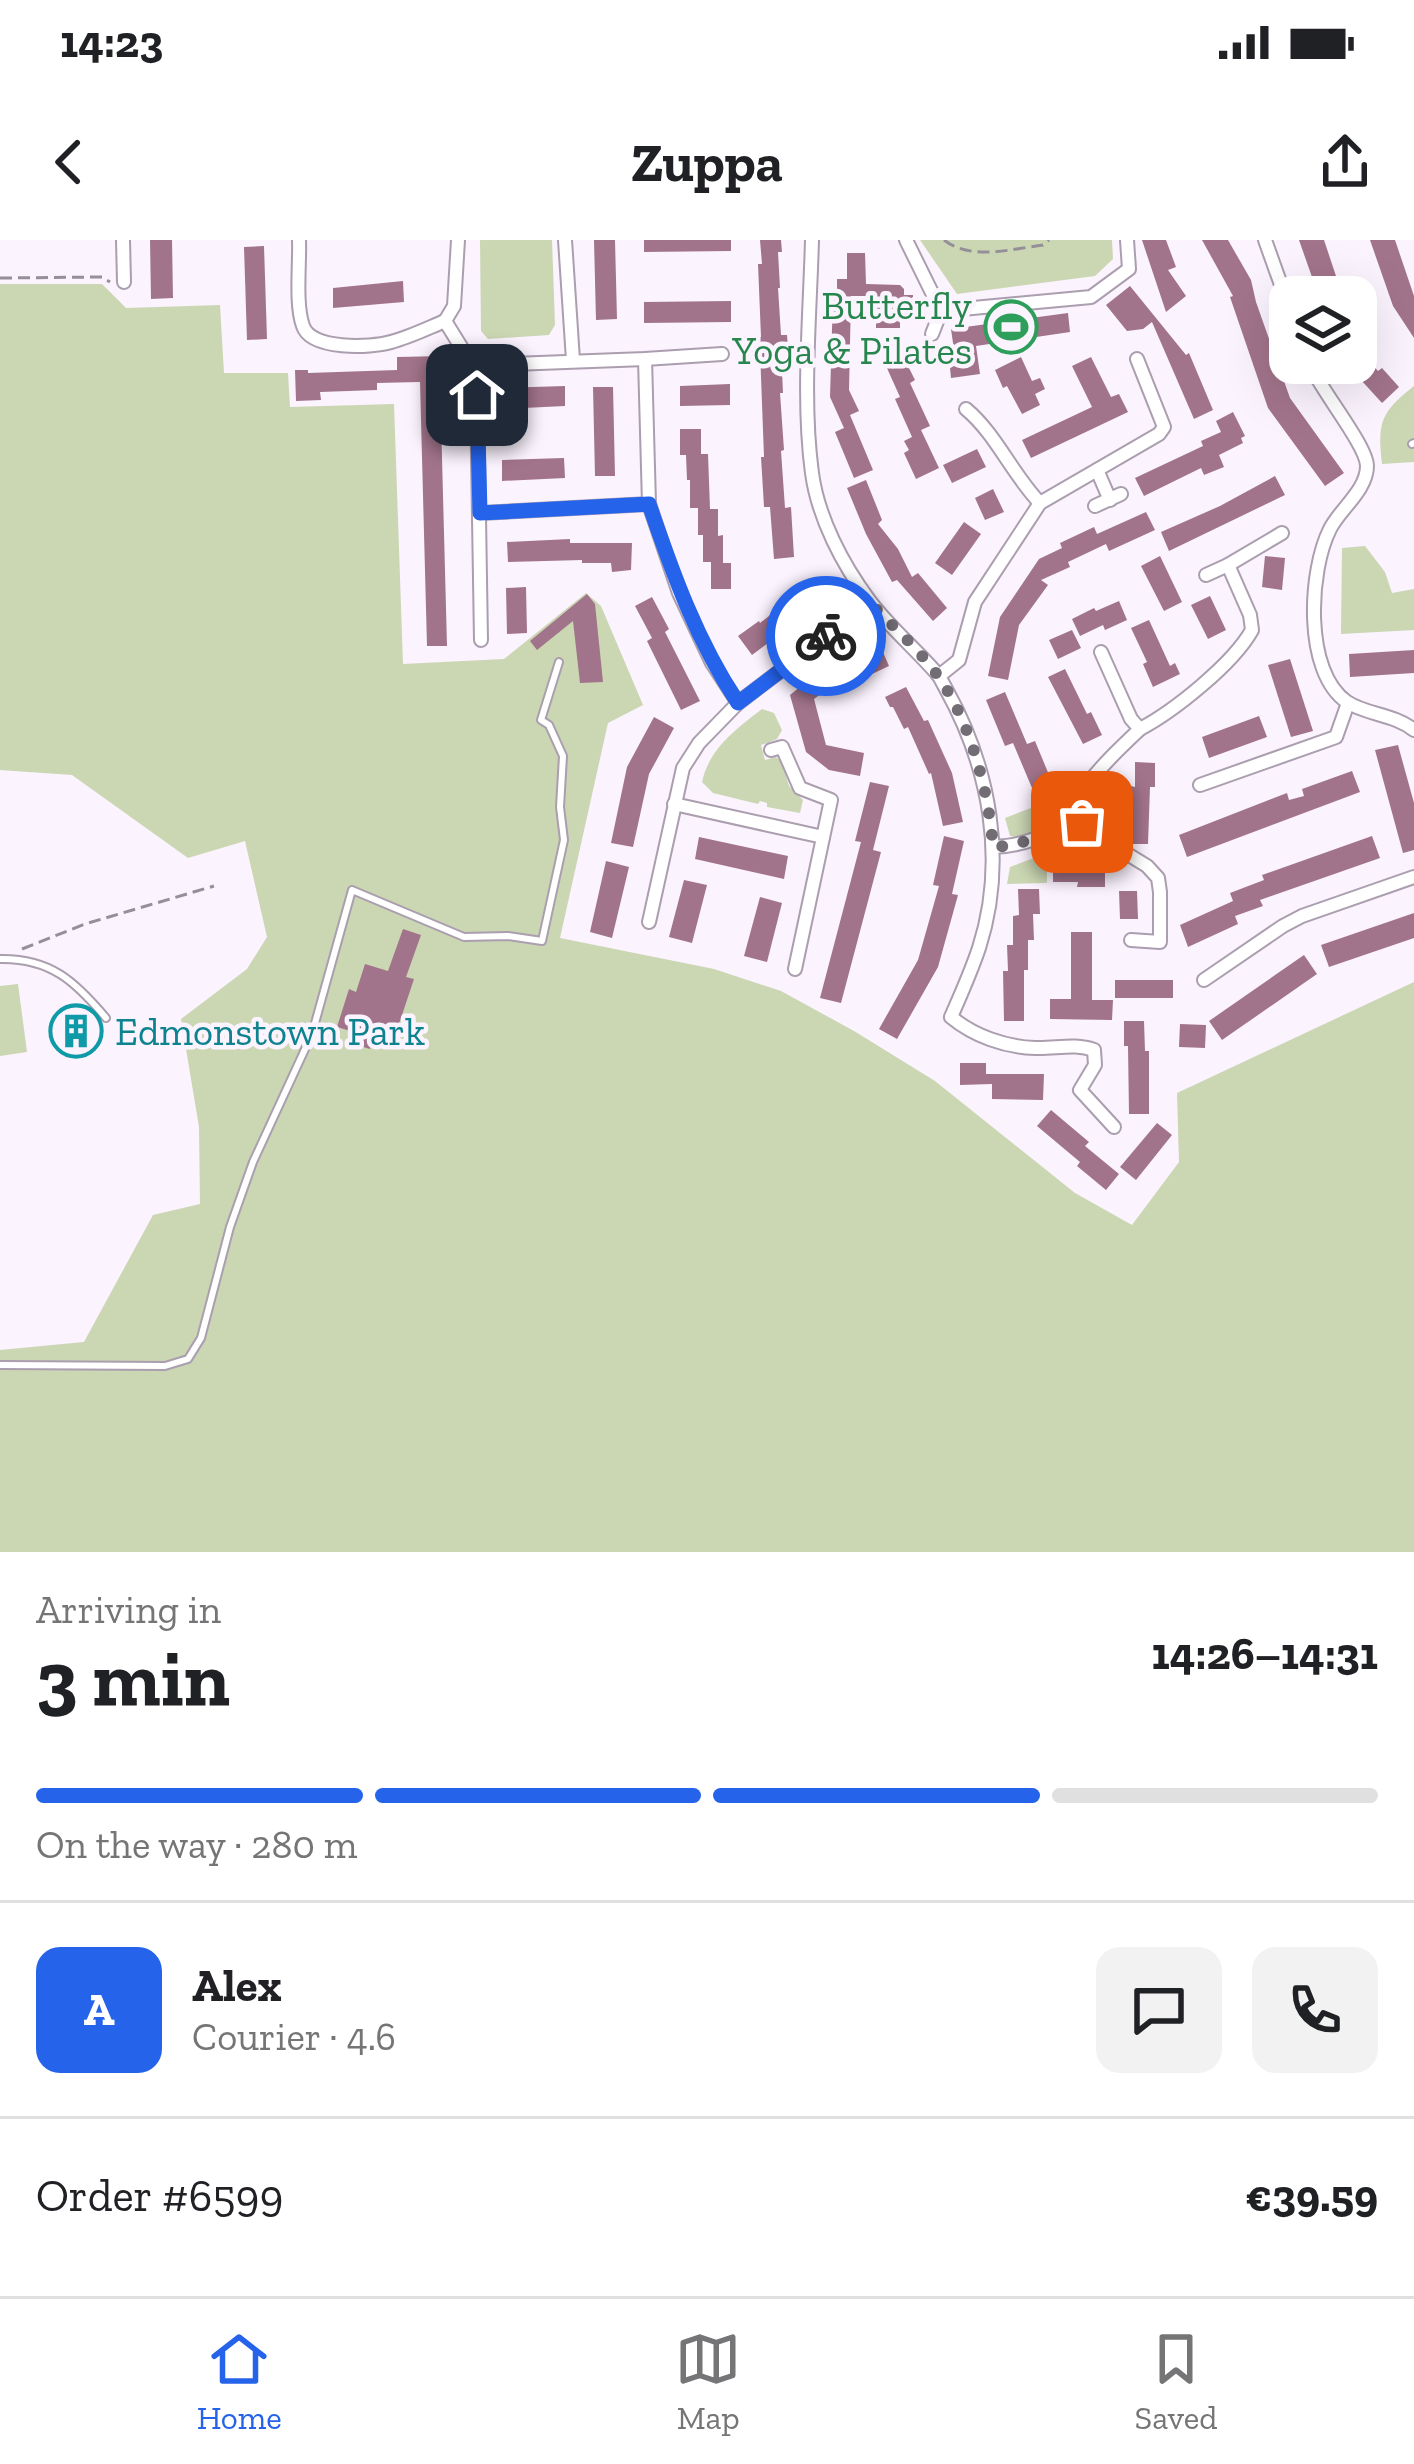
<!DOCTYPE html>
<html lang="en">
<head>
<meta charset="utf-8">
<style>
	body { margin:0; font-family:"Zilla Slab",serif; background:#f2f2f2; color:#202124; height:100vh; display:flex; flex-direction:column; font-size:45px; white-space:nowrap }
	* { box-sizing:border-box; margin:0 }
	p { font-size:39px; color:#757577 }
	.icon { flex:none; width:66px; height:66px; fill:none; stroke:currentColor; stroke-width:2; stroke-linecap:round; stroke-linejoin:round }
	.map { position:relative; height:1312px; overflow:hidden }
	.side { display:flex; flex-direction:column; background:#fff; flex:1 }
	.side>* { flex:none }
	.controls { position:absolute; left:1269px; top:36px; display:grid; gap:24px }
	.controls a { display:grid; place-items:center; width:108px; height:108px; border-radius:24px; background:#fff; box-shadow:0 12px 48px #0002; font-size:60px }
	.pin { position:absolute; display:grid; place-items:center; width:102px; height:102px; color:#fff; margin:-51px; border-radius:24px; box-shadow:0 6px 18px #0006 }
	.courier { position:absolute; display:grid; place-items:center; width:120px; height:120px; margin:-60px; border:9px solid #2563eb; border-radius:50%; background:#fff; color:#222; box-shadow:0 3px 15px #0007 }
	.overview em { font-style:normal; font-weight:800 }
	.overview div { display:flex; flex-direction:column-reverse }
	.overview { display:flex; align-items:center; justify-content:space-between; height:204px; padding:0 36px }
	h1 { font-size:78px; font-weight:800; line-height:90px }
	.bar { display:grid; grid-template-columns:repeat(4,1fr); gap:18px 12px; align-content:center; height:144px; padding:0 36px }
	.bar i { height:15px; border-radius:9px; background:#e0e0e0 }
	.bar .active { background:#2563eb }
	.bar p { grid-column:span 4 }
	.line { display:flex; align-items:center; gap:30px; padding:0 36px; border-top:3px solid #e0e0e0 }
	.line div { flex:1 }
	.round { display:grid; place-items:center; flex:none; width:126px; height:126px; border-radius:24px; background:#f2f2f2 }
	.status { display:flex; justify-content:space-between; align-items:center; height:84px; padding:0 60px; background:#fff; direction:ltr }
	.status svg { height:33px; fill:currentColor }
	header { display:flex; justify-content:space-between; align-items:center; height:156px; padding:0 36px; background:#fff; font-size:54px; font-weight:800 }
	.tab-bar { display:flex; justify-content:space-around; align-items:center; height:168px; border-top:3px solid #e0e0e0; background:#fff; font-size:33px; color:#757577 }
	.tab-bar a { display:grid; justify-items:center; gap:6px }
	.tab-bar .active { color:#2563eb }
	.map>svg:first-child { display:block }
</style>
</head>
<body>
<div class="status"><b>14:23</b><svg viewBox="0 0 49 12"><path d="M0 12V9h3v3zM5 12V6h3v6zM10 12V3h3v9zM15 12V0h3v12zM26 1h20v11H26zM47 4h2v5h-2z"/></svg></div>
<header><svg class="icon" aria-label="back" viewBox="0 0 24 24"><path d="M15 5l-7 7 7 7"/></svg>Zuppa<svg class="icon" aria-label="share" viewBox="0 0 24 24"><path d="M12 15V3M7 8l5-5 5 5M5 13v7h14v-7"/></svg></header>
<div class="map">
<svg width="1414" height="1312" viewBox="0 0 1414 1312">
	<rect width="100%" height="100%" fill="#fbf3fe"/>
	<g fill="#cbd6b3">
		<polygon points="480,0 552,0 555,85 549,95 488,99 481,91"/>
		<polygon points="920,0 1112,0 1113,19 1095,36 957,54"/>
		<polygon points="0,44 102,44 126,68 220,65 224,133 288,133 290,167 394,164 403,424 504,419 586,353 601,366 643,465 608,483 560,698 714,729 781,751 854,791 935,841 1075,953 1132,985 1179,922 1177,853 1414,742 1414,1312 0,1312 0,1110 84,1102 153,975 200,964 199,887 181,779 247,729 267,697 245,601 188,618 72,535 0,530"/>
		<path d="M1414 146V222L1382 224C1377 182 1381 172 1414 146Z"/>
		<polygon points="1365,306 1385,332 1392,353 1414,349 1414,390 1341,394 1342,308"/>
		<path d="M762 469 774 473 782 490 777 499 761 505 765 520 776 517 782 522 789 546 803 560 800 573 767 567V563L760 561 758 564 713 553 702 542C709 509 736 489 762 469Z"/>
		<path d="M1074 543 1079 548C1063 569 1040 603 1010 596L1005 578 1049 561Z"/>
		<polygon points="1047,613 1047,643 1007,644 1010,627"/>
		<polygon points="18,744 27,812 0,816 0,746"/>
	</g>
	<g fill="#a2748b">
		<polygon points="150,0 172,0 173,58 151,59"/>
		<polygon points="594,0 615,0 617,79 596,80"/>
		<polygon points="644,0 731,0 731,11 644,12"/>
		<polygon points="760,0 781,0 782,12 778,12 780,48 778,48 781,95 787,95 788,108 781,109 783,153 780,153 784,210 781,211 785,268 791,267 794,317 774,319 770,267 764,267 761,217 764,217 760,110 752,111 751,97 761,97 758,24 762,24"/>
		<polygon points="1142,0 1166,0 1176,27 1168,30 1186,56 1166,72"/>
		<polygon points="1202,0 1228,0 1251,40 1256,62 1290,158 1344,233 1325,246 1268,168 1230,57 1233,56"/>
		<polygon points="1299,0 1324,0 1343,57 1319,57"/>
		<polygon points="1370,0 1395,0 1414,56 1414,98 1393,66"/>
		<polygon points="264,6 267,99 247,100 244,7"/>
		<polygon points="847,13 865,13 866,44 900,45 904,49 904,55 913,55 913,80 900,80 900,88 876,88 876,56 851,56 849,150 859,171 850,175 873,230 854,238 835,192 844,188 830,157 833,55 837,55 837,39 847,39"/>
		<polygon points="403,41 404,62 333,68 333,48"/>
		<polygon points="1130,46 1186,115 1189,113 1213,170 1194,179 1152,82 1143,89 1127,91 1106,65"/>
		<polygon points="731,61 731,82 644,83 644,62"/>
		<polygon points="1068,73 1070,92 976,106 980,134 951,138 949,118 955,117 951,89"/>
		<polygon points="1356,106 1378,131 1382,128 1399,147 1382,163 1361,140 1358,143 1340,123 1356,123"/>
		<polygon points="444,116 445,141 440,142 447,406 427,406 420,142 377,143 377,150 320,152 321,160 296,161 295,130 308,130 308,133 397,130 397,117"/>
		<polygon points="1021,117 1032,141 1040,138 1045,149 1035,154 1040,165 1022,174 1007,146 1003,148 995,130"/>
		<polygon points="1091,117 1111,157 1119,154 1128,172 1031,218 1022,200 1092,167 1072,126"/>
		<polygon points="904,118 915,140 910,143 930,186 921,190 939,228 916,239 904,213 909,210 904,201 912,197 895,159 900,157 886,126"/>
		<polygon points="730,144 730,165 680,166 680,146"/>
		<polygon points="565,146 565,166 502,169 502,148"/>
		<polygon points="593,147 613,147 615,236 595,236"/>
		<polygon points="1233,172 1245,196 1241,198 1243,203 1219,215 1224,227 1204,235 1201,228 1144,256 1135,238 1203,206 1201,201 1221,192 1216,181"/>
		<polygon points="680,189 701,189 701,214 708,214 710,269 718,269 718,296 723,295 723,323 731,323 731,349 711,349 711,322 703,322 703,295 698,295 698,268 690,268 690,240 687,240 686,215 680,215"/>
		<polygon points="977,209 986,227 952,243 943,225"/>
		<polygon points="564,218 565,238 502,241 502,220"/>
		<polygon points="1275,236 1285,255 1169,311 1161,292 1220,266"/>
		<polygon points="866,240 882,280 878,284 898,309 912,337 918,333 947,368 933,381 897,340 892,342 866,294 847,248"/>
		<polygon points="993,249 1004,272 985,280 975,258"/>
		<polygon points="1146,272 1155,290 1109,311 1106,304 1068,322 1070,327 1041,340 1048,345 1019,385 1008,440 988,436 1000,377 1039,319 1062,308 1060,303 1094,287 1097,294"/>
		<polygon points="964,282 981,294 952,335 935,323"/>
		<polygon points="570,299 570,303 632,303 631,330 612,332 611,323 582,323 582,320 508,322 507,302"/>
		<polygon points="1160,316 1182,362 1164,371 1141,326"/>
		<polygon points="1265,316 1285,318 1282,350 1262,347"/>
		<polygon points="815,340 829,357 752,415 738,396 759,381 760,383"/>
		<polygon points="526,347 527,393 507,394 506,348"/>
		<polygon points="587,354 595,364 603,442 580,443 573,381 537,410 530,401"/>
		<polygon points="1210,356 1226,390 1208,399 1191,365"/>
		<polygon points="652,357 669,389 665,392 700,461 681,470 647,401 652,398 635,366"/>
		<polygon points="1119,361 1127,380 1105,390 1103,385 1080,396 1072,379 1094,368 1096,371"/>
		<polygon points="1149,380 1170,426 1175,423 1180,434 1153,447 1143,424 1147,422 1131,388"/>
		<polygon points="1072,390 1081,408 1058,419 1049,400"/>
		<polygon points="860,398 879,403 889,426 872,434 866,420 814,459 826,505 864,513 860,536 829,530 806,512 790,455"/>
		<polygon points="1414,410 1414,433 1350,437 1349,414"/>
		<polygon points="1290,419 1313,491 1291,497 1268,425"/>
		<polygon points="1065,429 1087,474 1091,472 1102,495 1083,504 1048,437"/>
		<polygon points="906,447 924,481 928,480 952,533 963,582 943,586 931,533 929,534 908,487 904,489 893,467 890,467 885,457"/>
		<polygon points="1005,452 1027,504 1035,501 1054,547 1035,555 1013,503 1005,506 986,460"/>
		<polygon points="1259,476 1267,497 1209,518 1202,497"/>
		<polygon points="654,477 674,488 649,534 633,607 611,603 627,527"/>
		<polygon points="1398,505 1414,563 1414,610 1403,613 1375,510"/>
		<polygon points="1135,522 1155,523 1155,547 1150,547 1148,604 1133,604 1133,597 1130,597 1131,546 1135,547"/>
		<polygon points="1352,531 1360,552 1187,617 1179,595 1287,553 1289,560 1304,556 1302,549"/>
		<polygon points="870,542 889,546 873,610 881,612 841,763 820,758 861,602 855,601"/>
		<polygon points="944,596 964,601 952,654 958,655 938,727 897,799 879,789 918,720 939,646 933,645"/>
		<polygon points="1372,596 1380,618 1260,660 1263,666 1235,676 1238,684 1188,707 1180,685 1233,661 1230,653 1264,640 1262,635"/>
		<polygon points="699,597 788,616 784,639 695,619"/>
		<polygon points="606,621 629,627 612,698 590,692"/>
		<polygon points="1053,622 1081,623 1081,627 1105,628 1105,647 1077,647 1078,642 1053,642"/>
		<polygon points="684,640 707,645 692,703 669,697"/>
		<polygon points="1018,649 1039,649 1040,674 1033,674 1034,700 1028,700 1028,730 1024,730 1024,781 1004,781 1003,731 1008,731 1007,705 1013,705 1013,676 1019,675"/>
		<polygon points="1119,651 1137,651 1138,679 1120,679"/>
		<polygon points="760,657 782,663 767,722 744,716"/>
		<polygon points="1414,673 1414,698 1329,727 1321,705"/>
		<polygon points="403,689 421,695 406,737 414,739 392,805 373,799 370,809 353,804 357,793 337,787 349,749 356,752 365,724 388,731"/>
		<polygon points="1071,692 1092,692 1092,760 1113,760 1112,780 1050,779 1050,759 1071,759"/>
		<polygon points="1304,715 1317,734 1222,800 1209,781"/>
		<rect x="1115" y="740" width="58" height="18"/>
		<polygon points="84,776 90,799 67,805 61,782"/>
		<polygon points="1124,781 1144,781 1145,811 1149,811 1149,874 1129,874 1128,806 1124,806"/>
		<polygon points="1180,784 1206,785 1205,808 1179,807"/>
		<polygon points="960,823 986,823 986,834 1044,834 1043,860 992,859 992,844 960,845"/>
		<polygon points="1051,870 1089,902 1085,906 1119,934 1106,950 1077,926 1080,922 1037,886"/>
		<polygon points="1157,883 1172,895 1136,940 1120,927"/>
	</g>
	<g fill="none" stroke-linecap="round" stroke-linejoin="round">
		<g stroke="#aa9eaf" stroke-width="10">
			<g id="lane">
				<polyline points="1412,204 1414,203"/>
				<path d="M0 719C50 718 75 741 106 778"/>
				<polyline points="0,1125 165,1126 188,1119 201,1098 230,987 253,922 312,794 352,650 464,697 508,696 542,701 564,600 560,567 563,516 549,485 541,480 559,422"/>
			</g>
		</g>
		<g stroke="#aa9eaf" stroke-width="16">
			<g id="street">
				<polyline points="123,0 124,42"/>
				<path d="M299 0C300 24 295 64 303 86 311 110 370 108 391 102 410 97 428 88 445 81"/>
				<polyline points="565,0 573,120"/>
				<path d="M812 0C810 75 802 160 812 233 818 278 843 325 869 360 889 387 917 410 939 436L946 449C990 528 1007 621 979 708 971 732 961 754 951 777 974 796 1005 807 1035 808 1055 809 1075 803 1094 810L1095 825 1080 850 1114 887"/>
				<polyline points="906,0 941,71 1091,57 1129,29 1127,0"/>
				<polyline points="1265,0 1290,70"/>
				<polyline points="445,81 463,110 490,122 513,124 645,119 722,114"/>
				<polyline points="445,81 454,66 458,0"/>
				<polyline points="932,94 941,71"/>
				<polyline points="645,119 649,264 679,353 712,423 738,463"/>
				<path d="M1309 123C1320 149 1367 206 1367 226 1367 250 1340 269 1330 289 1309 330 1303 432 1347 462 1367 475 1394 474 1414 490"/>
				<polyline points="477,155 481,400"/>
				<path d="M966 169C996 194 1012 234 1040 263"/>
				<polyline points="1097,230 1110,260"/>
				<polyline points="1095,266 1121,254"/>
				<polyline points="480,273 649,264"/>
				<polyline points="1228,325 1282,293"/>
				<polyline points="939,436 959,420 975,362 1040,263 1159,194 1164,187 1137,119"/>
				<path d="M1140 489C1174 471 1233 424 1252 390L1250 375 1228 325 1206 335"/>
				<polyline points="771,510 782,507 800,548 831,560 795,729"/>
				<polyline points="1200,545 1336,497 1348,463"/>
				<polyline points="674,564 823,597"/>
				<polyline points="1070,572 1093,593 1147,626 1158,638 1160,652 1160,702 1131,700"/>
				<path d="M993 607C1047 604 1057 587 1086 546 1102 525 1121 507 1140 489L1131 479 1101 412"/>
				<polyline points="649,682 683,528 699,503 738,463 870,363"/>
				<polyline points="1204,740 1283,686 1302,676 1414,637"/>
			</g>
		</g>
		<g stroke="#958f98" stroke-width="3" stroke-dasharray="12 6" stroke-linecap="butt">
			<path d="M944 0C971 21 1011 9 1043 5L1049 0"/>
			<polyline points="0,38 102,37 110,42"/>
			<polyline points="22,709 85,684 214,646"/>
		</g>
		<use href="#lane" stroke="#fff" stroke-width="6"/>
		<use href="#street" stroke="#fff" stroke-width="12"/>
	</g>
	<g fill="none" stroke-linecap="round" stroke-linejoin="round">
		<path stroke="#726c74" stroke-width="12" stroke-dasharray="0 21.6" d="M826 396 870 363C894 387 921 411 940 439 971 484 989 553 993 607 1026 605 1045 595 1070 572L1082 582"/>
		<path stroke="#2563eb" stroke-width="15" d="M477 155 480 273 649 264C673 334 697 401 738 463L826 396"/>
	</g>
	<defs>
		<g id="stadium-ring" transform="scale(2.7)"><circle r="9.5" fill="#fbf3fe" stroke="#2e9e5b" stroke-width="1.5"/><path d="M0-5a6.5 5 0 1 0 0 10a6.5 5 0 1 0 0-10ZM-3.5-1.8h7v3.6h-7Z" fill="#2e9e5b"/></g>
		<g id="building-ring" transform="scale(2.7)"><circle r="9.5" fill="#fbf3fe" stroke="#0f9aa8" stroke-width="1.5"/><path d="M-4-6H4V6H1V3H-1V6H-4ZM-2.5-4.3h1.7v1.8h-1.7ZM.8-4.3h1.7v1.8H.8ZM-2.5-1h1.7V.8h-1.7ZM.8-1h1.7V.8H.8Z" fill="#0f9aa8"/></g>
	</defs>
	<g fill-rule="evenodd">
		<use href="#stadium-ring" x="1011" y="87"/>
		<use href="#building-ring" x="76" y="791"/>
	</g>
	<g text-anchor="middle" stroke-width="9" stroke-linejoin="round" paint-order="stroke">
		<g font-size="39" fill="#27864d" stroke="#fbf3fe" text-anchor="end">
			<text x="972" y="79">Butterfly<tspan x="972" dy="45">Yoga &amp; Pilates</tspan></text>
		</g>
		<g font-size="39" fill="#0d838f" stroke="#fbf3fe" text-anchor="start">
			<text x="115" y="805">Edmonstown Park</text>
		</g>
	</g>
</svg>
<div class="controls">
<a><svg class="icon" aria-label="layers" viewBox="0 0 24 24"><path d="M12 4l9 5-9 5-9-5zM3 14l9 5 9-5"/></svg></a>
</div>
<div class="pin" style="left:1082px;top:582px;background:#ea580c"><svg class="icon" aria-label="bag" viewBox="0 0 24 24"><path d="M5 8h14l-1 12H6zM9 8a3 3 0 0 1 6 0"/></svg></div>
<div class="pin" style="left:477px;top:155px;background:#1f2937"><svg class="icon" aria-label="home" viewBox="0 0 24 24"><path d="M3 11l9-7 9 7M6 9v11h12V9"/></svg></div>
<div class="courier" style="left:826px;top:396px"><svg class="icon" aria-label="bike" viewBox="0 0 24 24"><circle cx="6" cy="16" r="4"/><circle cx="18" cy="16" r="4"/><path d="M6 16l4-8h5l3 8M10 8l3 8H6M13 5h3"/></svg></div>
</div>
<section class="side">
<div class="overview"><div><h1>3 min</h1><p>Arriving in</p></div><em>14:26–14:31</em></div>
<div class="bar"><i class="active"></i><i class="active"></i><i class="active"></i><i></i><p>On the way · 280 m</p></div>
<div class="line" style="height:216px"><b class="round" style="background:#2563eb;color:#fff">A</b><div><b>Alex</b><p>Courier · 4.6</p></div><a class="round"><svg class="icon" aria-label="chat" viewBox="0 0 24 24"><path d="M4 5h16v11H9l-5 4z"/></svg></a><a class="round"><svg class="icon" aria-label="phone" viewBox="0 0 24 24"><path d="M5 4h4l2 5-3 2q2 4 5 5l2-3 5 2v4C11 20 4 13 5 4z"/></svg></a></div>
<div class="line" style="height:156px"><div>Order #6599</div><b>€39.59</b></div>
</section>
<nav class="tab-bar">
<a class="active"><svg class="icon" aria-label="home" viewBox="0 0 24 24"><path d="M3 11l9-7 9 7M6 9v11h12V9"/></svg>Home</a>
<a><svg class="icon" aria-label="map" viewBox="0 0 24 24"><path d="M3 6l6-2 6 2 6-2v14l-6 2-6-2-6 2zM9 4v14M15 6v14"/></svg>Map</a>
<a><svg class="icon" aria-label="saved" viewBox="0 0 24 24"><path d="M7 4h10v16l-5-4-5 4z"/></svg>Saved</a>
</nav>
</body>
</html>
